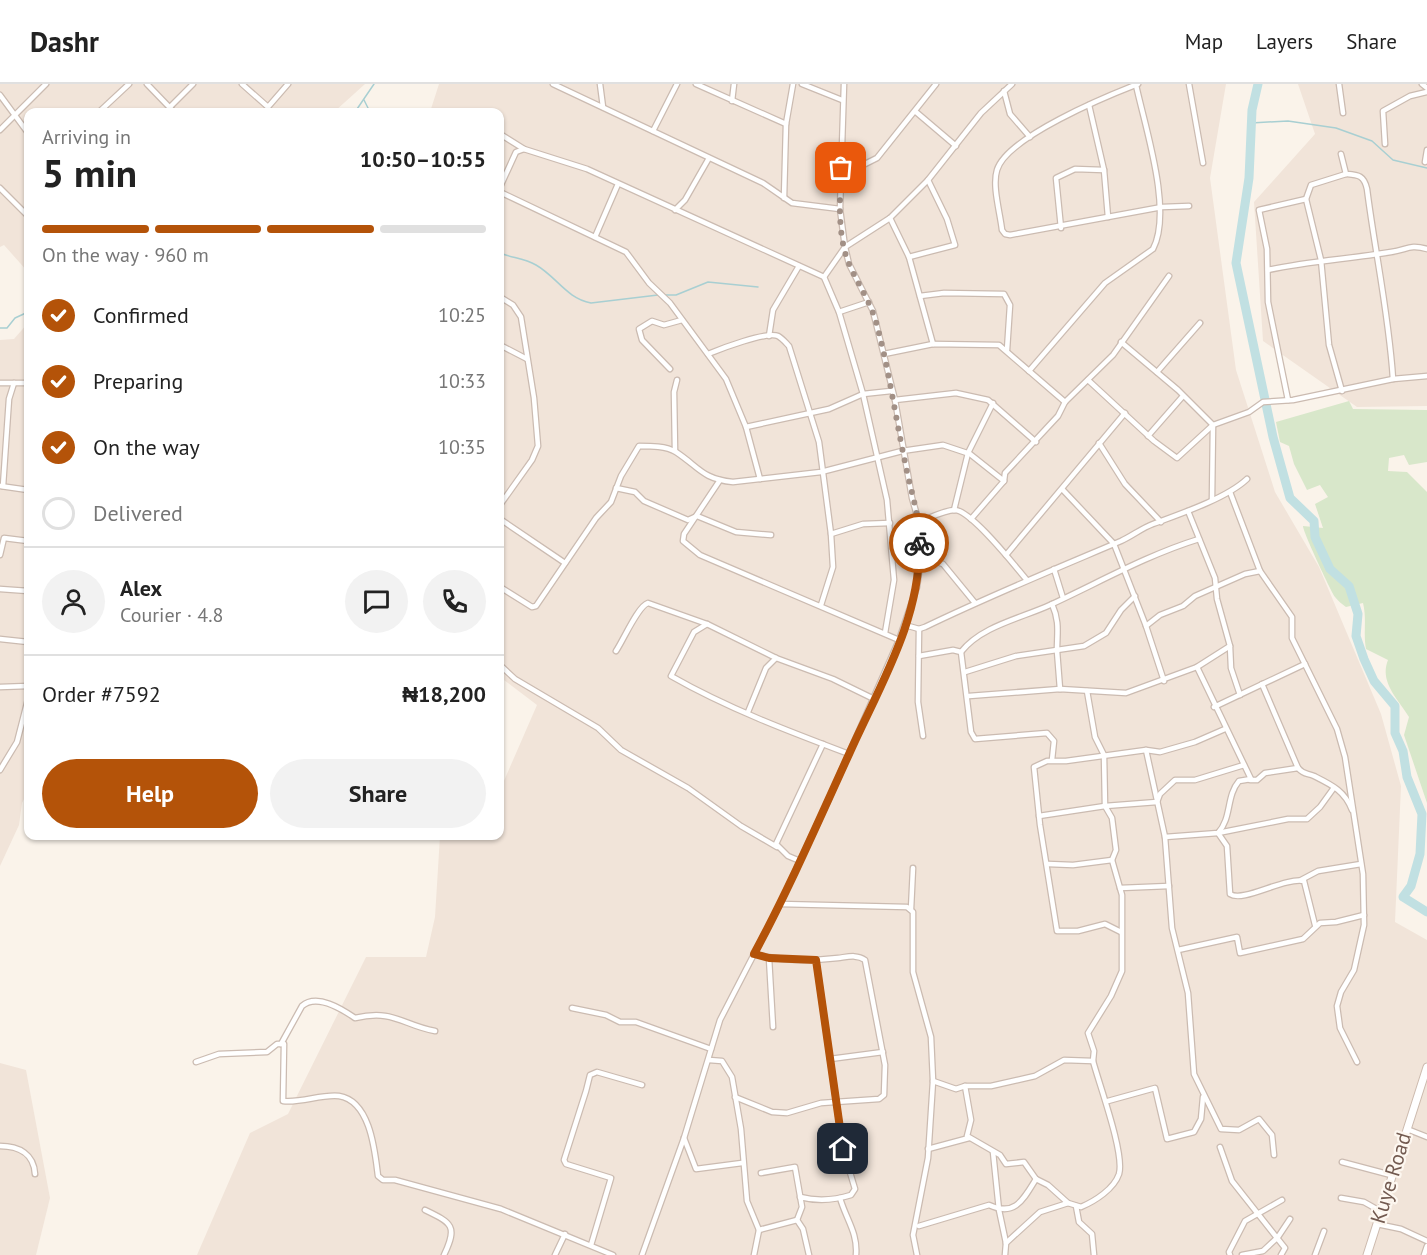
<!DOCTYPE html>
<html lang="en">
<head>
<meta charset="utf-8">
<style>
	body { margin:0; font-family:"PT Sans",sans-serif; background:#f2f2f2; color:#222; height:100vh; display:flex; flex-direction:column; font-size:22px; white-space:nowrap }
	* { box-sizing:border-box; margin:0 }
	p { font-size:20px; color:#767676 }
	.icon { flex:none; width:33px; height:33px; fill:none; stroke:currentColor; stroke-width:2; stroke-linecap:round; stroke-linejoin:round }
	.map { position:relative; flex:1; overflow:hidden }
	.sheet { position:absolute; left:24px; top:24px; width:480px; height:732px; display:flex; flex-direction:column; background:#fff; border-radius:12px; box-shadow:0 2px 4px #0004 }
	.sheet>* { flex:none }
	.pin { position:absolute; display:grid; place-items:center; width:51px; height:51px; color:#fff; margin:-26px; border-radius:12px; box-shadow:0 3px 9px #0006 }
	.courier { position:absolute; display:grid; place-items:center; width:60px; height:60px; margin:-30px; border:4px solid #b45309; border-radius:50%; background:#fff; color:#222; box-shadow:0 2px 8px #0007 }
	.summary em { font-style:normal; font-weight:600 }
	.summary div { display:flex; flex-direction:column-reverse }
	.summary { display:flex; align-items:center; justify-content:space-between; height:102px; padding:0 18px }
	h1 { font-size:39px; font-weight:600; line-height:45px }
	.bar { display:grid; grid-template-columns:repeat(4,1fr); gap:9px 6px; align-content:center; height:72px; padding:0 18px }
	.bar i { height:8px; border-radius:4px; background:#e0e0e0 }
	.bar .selected { background:#b45309 }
	.bar p { grid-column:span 4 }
	.line { display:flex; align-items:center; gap:15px; padding:0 18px; border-top:2px solid #e0e0e0 }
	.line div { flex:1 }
	.round { display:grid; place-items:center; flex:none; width:63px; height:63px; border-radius:32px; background:#f2f2f2 }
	ol { padding:0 18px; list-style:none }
	li { display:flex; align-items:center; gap:18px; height:66px }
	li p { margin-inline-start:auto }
	li .icon { padding:6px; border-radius:50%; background:#b45309; color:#fff; stroke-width:4 }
	li:last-child { color:#767676 }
	li i { width:33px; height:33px; border:3px solid #e0e0e0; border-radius:50% }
	.primary-button { display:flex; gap:12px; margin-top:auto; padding:12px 18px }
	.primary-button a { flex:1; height:69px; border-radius:36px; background:#b45309; color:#fff; font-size:24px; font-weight:600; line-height:69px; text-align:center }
	.primary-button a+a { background:#f2f2f2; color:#222 }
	header { display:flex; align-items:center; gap:36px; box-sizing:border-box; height:84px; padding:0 30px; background:#fff; border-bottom:2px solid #e0e0e0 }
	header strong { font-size:28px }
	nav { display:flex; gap:33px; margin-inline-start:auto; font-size:21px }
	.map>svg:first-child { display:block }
</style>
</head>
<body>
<header>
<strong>Dashr</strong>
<nav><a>Map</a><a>Layers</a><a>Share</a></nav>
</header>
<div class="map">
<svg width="1427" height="1171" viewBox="0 0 1427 1171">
	<rect width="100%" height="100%" fill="#faf3ea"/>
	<g fill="#f1e4d9">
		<polygon points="0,0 365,0 334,28 28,28 28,188 4,161 0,163"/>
		<polygon points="439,0 1226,0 1210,94 1236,286 1275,408 1319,483 1381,630 1401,702 1395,838 1427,856 1427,1171 197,1171 250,1049 288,1030 366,873 426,873 435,833 440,752 500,752 500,706 537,621 500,593 500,28 430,28"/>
		<polygon points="1298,0 1427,0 1427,322 1357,323 1263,257 1254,118 1315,50"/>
		<polygon points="28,239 28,707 22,719 19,741 0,782 0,256 14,255"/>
		<polygon points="0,979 26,986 50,1114 36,1171 0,1171"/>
	</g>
	<path fill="#d8e7ca" d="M1349 317 1353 325 1427 326V378L1409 381 1404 371 1389 374 1388 387 1407 388 1427 408V719L1404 651 1409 633C1398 615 1379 598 1388 576L1366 565C1363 549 1367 535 1363 519L1346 523C1342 520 1338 517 1335 513 1330 505 1303 448 1303 442L1323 444 1315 420 1328 413 1320 401 1307 406 1294 380 1289 362 1280 358 1276 338Z"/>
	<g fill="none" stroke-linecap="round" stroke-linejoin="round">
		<g stroke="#a8cfd2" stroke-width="1.5">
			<polyline points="364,16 370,28"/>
			<polyline points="355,28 374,0"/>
			<polyline points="1251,39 1288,37 1336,44 1372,57 1393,76 1427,84"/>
			<path d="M500 169C512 174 524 174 536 181 557 193 566 214 591 219L658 211"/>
			<polyline points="663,211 676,211 708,198 758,203"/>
			<polyline points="0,244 7,244 15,234 28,228"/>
		</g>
		<polyline stroke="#c1e0e2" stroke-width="9" points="1258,0 1252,26 1249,94 1236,179 1273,353 1290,414 1314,437 1315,453 1330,485 1349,502 1358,530 1356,552 1364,575 1374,597 1395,622 1395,649 1403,667 1407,693 1422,730 1420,770 1411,802 1403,813 1427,828"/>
		<g stroke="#cbbbb1" stroke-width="7">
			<g id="street">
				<polyline points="147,0 174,28"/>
				<polyline points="242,0 268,23 288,0"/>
				<polyline points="553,0 763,99 792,119 840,125"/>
				<polyline points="600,0 603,23"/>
				<polyline points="696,0 786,40"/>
				<polyline points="802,0 842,16"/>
				<path d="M1138 0C1107 12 1007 53 997 86 992 102 1000 128 1002 146L1005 150 1010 151 1162 123 1189 122"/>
				<polyline points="1189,0 1203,79"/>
				<polyline points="1339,0 1343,29"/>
				<polyline points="1422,0 1427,4"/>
				<polyline points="1004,7 1010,30 1030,53"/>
				<polyline points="0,11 28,49"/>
				<polyline points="732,17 734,0"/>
				<polyline points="1089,21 1104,86 1108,133"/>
				<polyline points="170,23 193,0"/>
				<polyline points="99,28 129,0"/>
				<polyline points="916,28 956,62"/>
				<polyline points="0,46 46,0"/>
				<polyline points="653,47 677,0"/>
				<polyline points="500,50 524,65"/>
				<polyline points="1385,60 1383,27 1410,12 1427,8"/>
				<path d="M1341 70 1346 90C1358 91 1364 91 1367 105 1375 168 1389 231 1393 295"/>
				<polyline points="1425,78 1427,66"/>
				<polyline points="841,84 865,80 877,74 936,0"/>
				<polyline points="500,103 516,68 524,65 587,85 824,193 839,228 863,310 887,416 894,496 885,549"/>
				<polyline points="0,104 28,132"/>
				<polyline points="500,108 626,168 649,199 670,219 726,295 746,343 760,395"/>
				<polyline points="784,114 786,40 793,0"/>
				<polyline points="675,126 685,116 709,74"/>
				<polyline points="890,134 909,173 933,260"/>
				<polyline points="1061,144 1056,94 1075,85 1104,86"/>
				<polyline points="595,153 618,100"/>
				<polyline points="909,173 955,161 947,135 928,96"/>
				<path d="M1268 186C1309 177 1350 175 1391 168 1407 166 1409 160 1427 165"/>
				<polyline points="824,193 845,163 890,134 928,96 981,29 1012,0"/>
				<polyline points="920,212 944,209 1004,210 1010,221 1007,266"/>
				<polyline points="500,213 513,221 521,233 534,314 538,362 532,376 500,421"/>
				<polyline points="839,228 869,218"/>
				<polyline points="769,252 773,226 799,182"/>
				<polyline points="1121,258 1178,306 1213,341 1212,415"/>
				<polyline points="500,261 527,275"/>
				<path d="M708 270C720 265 767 247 778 252 782 254 786 259 789 262L819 358 831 450 833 483 821 521"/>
				<polyline points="884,270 933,260 999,261 1065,318"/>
				<polyline points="670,285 642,256 639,245 652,237 664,241 682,236"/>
				<path d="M1029 287 1105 199 1153 165C1173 127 1145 43 1136 1"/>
				<polyline points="1157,288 1200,239"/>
				<polyline points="1088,296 1154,357 1177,374 1213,341 1249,328 1263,318 1293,316 1393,295 1427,292"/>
				<polyline points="0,299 28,299"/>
				<polyline points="1342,307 1329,261 1321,176 1306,115 1311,101 1346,90"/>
				<polyline points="895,316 956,309 988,316 1036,358"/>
				<polyline points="1288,316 1268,218 1267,165 1259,126 1306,115"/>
				<polyline points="746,343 829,325 863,310 891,307"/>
				<polyline points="1148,352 1183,312"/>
				<polyline points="1099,359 1125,400 1161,438"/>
				<polyline points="675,367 674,308 677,296"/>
				<polyline points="720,396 684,450 683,457 700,471 899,556"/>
				<polyline points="0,402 28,406"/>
				<polyline points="3,402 9,315 14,299"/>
				<polyline points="616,404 635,408 644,417 688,436 697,432 736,448 771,451"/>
				<polyline points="1063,406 1114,460 1146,542 1164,597"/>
				<polyline points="1230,408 1260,487 1292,533 1292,554 1337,645 1345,673 1363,790 1364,841 1354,886 1341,908 1337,922 1340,944 1357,978"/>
				<polyline points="954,426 968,369 993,319"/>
				<polyline points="500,435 565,479"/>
				<polyline points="971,435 1004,397 1005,389 1058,332 1065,318 1113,271 1169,192"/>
				<path d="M919 438C930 434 944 426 955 426 972 427 1014 481 1026 495"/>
				<polyline points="831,450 863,440 890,439"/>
				<polyline points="0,471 4,454 28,457"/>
				<polyline points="1006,471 1125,329"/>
				<polyline points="920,472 943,480 975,519"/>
				<polyline points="1054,485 1063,514"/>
				<path d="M500 503 532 523 536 522 596 434 611 418 621 392 639 362C651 362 666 362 676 368 699 383 702 395 733 398L821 388 902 367 943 361 970 370 1004 397"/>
				<polyline points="0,505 28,507"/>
				<path d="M1052 520C1060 538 1057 549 1057 567 1058 580 1059 593 1060 605"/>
				<path d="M707 540 694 548 671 592C727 624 788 647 849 670"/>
				<path d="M905 541 919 545 925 543C989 512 1055 485 1121 457 1132 452 1142 444 1153 440 1180 430 1227 414 1247 395"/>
				<polyline points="1146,542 1160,531 1183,522 1195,512 1245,490 1260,487"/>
				<polyline points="919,545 918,618 923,652"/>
				<polyline points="0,555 28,558"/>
				<polyline points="1230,562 1231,584 1240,611"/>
				<path d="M616 567C624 555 638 522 648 519L707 540 776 574 833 595 874 615"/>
				<path d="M961 568C981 542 1022 534 1050 521 1100 498 1147 471 1199 455"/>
				<polyline points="919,572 953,566 961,568 971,648 975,655 1047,649 1054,657 1052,676"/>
				<polyline points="500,581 515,595 598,644 621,666 688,704 741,742 777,763"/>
				<path d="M1197 583 1251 695 1239 697C1226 712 1232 734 1218 749L1227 762 1230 810C1243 819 1284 793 1304 797L1315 841"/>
				<polyline points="965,588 1016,572 1084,562 1106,549 1121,526 1135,512"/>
				<polyline points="1262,600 1298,684"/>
				<polyline points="0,603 28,602"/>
				<polyline points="1087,607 1095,653 1104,671 1105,722 1112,734 1116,766 1112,776"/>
				<polyline points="969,612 1060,605 1126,609 1197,583 1230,562 1217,515 1215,494 1188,427"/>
				<polyline points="1214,623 1305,580"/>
				<polyline points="748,628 766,584 776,574"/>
				<polyline points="1146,666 1165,753 1172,844 1188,909 1194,990 1221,1045 1239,1046 1259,1035 1272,1051 1274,1071"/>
				<polyline points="0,686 17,658 28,615"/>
				<path d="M1250 696H1257L1265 689 1298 684C1304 691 1307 689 1314 692 1332 701 1345 707 1352 726"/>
				<polyline points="1039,732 1105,722 1157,718 1160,710 1175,696 1195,696 1244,681"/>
				<polyline points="1165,753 1218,749 1288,735 1307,735 1320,723 1333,705"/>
				<polyline points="800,777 788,772 776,760 823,660"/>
				<polyline points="1301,796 1318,787 1361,780"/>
				<polyline points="1120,804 1169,802"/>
				<polyline points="780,820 907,823 913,828 913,888 931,953 933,997 928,1074 913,1151 917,1171"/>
				<polyline points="911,825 913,784"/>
				<polyline points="1121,848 1105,840 1078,847 1057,847 1040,741 1034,683 1047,677 1066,677 1146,666 1160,668 1195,658 1225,645"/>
				<polyline points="1178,866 1237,853 1240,869 1303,855 1320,839 1336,838 1364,831"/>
				<polyline points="769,874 773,943"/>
				<polyline points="572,924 606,931 620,938 636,938 711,965"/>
				<path d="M281 960 302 922C317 909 342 925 355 934 394 925 402 941 435 947"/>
				<polyline points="830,975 883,968"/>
				<polyline points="709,976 722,977 732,993 741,1045 747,1117 759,1146 754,1171"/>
				<path d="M196 978 219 970 267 968 277 960H284L283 1017C302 1019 321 1010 339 1012 371 1017 375 1069 378 1092L383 1096H395L501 1125 613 1171"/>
				<polyline points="933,997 956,1005 965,1002 991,1002 1035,992 1064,976 1093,977 1094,967 1088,949 1111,912 1122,887 1122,811 1112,776 1073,781 1048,780"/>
				<path d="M965 1002 971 1036 967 1052 1000 1071 1006 1080 1024 1078 1036 1095 1048 1101 1068 1119 1081 1123C1095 1117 1114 1105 1119 1090 1125 1070 1099 1000 1093 977"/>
				<path d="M735 1013 772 1028 787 1029 821 1019 879 1015 884 1011 885 981 865 876C857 870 847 873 838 874 810 877 781 877 754 870"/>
				<polyline points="1108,1017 1155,1004 1167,1055 1194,1048 1201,1035 1203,1013"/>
				<polyline points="1407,1045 1427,1053"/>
				<polyline points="684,1054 696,1085 742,1079"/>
				<path d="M0 1062C19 1062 34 1070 35 1090"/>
				<polyline points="1220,1063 1232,1097 1285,1164 1281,1171"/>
				<polyline points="928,1065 969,1054"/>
				<polyline points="993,1068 999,1126 1006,1159 1005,1171"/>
				<polyline points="1342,1078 1391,1091"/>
				<polyline points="761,1089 795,1083 802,1123 797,1136"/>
				<path d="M800 1113C816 1117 835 1116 851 1111L855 1105 843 1065 816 876"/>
				<path d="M840 1114C846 1135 858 1149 856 1171"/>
				<polyline points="1341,1114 1364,1118 1380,1127"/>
				<polyline points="1076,1122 1079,1138 1092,1150 1094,1171"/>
				<path d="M425 1126C452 1139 458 1142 444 1171"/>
				<polyline points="797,1136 803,1145 809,1171"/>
				<polyline points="1377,1140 1401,1145 1427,1157"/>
				<path d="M919 1142 989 1121C1015 1133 1023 1116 1036 1095"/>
				<polyline points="759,1146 797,1136"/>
				<polyline points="1006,1159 1040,1128 1068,1119"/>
				<polyline points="591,1161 611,1094 566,1080 564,1076 586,1007 590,991 597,988 642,1001"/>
				<polyline points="555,1171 565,1150"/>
				<polyline points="642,1171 684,1054 720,936 780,820 828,717 899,556 917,503 920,481 919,438 912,414 895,316 873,227 849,180 845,163 840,125 844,0"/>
				<polyline points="1230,1171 1229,1168 1245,1137 1282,1116"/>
				<polyline points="1242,1171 1263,1167 1278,1153 1290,1135"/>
				<polyline points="1315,1171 1324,1147"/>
				<polyline points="1424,1171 1427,1162"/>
			</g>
		</g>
		<g stroke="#cdbbaf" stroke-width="9">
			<polyline id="secondary" points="1367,1171 1427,983"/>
		</g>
		<use href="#street" stroke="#fff" stroke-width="4.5"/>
		<use href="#secondary" stroke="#fff" stroke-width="7"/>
	</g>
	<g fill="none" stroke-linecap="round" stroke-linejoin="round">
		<path stroke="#a29086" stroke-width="6" stroke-dasharray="0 10.8" d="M841 84C840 115 837 151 849 180 858 200 870 217 876 238 889 285 895 331 905 378 910 405 920 431 919 459"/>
		<path stroke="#b45309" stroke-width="8" d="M843 1065 816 876 769 874 754 870C789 805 819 736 850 668 879 603 922 533 919 459"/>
	</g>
	<g text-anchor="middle" stroke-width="4.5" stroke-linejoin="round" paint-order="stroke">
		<g font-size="21" fill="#725a50" stroke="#fdf7f0">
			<text transform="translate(1391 1094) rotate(-73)" y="7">Kuye Road</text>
		</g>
	</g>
</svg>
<div class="pin" style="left:841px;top:84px;background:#ea580c"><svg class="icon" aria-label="bag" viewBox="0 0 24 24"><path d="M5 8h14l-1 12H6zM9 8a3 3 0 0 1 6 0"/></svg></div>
<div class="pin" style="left:843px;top:1065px;background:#1f2937"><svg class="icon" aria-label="home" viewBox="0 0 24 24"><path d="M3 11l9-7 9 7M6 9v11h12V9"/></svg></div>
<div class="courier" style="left:919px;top:459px"><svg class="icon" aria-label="bike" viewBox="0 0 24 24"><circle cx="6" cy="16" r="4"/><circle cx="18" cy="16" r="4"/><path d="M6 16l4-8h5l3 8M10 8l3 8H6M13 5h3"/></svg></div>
<section class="sheet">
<div class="summary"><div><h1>5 min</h1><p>Arriving in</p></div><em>10:50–10:55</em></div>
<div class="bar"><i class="selected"></i><i class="selected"></i><i class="selected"></i><i></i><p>On the way · 960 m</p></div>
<ol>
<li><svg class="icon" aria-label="check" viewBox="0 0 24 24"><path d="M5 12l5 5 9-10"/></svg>Confirmed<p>10:25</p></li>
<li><svg class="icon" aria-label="check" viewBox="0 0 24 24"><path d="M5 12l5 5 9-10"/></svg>Preparing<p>10:33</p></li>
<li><svg class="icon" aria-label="check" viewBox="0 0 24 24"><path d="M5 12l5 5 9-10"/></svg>On the way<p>10:35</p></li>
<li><i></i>Delivered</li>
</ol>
<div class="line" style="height:108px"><a class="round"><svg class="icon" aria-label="person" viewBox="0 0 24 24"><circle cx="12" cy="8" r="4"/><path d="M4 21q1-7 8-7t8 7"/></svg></a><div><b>Alex</b><p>Courier · 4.8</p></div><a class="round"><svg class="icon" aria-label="chat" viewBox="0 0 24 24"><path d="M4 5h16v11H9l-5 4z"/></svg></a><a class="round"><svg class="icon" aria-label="phone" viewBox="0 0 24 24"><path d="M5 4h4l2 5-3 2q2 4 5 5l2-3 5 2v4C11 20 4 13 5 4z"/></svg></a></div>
<div class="line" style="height:78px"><div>Order #7592</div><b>₦18,200</b></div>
<div class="primary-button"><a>Help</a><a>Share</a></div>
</section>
</div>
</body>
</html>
